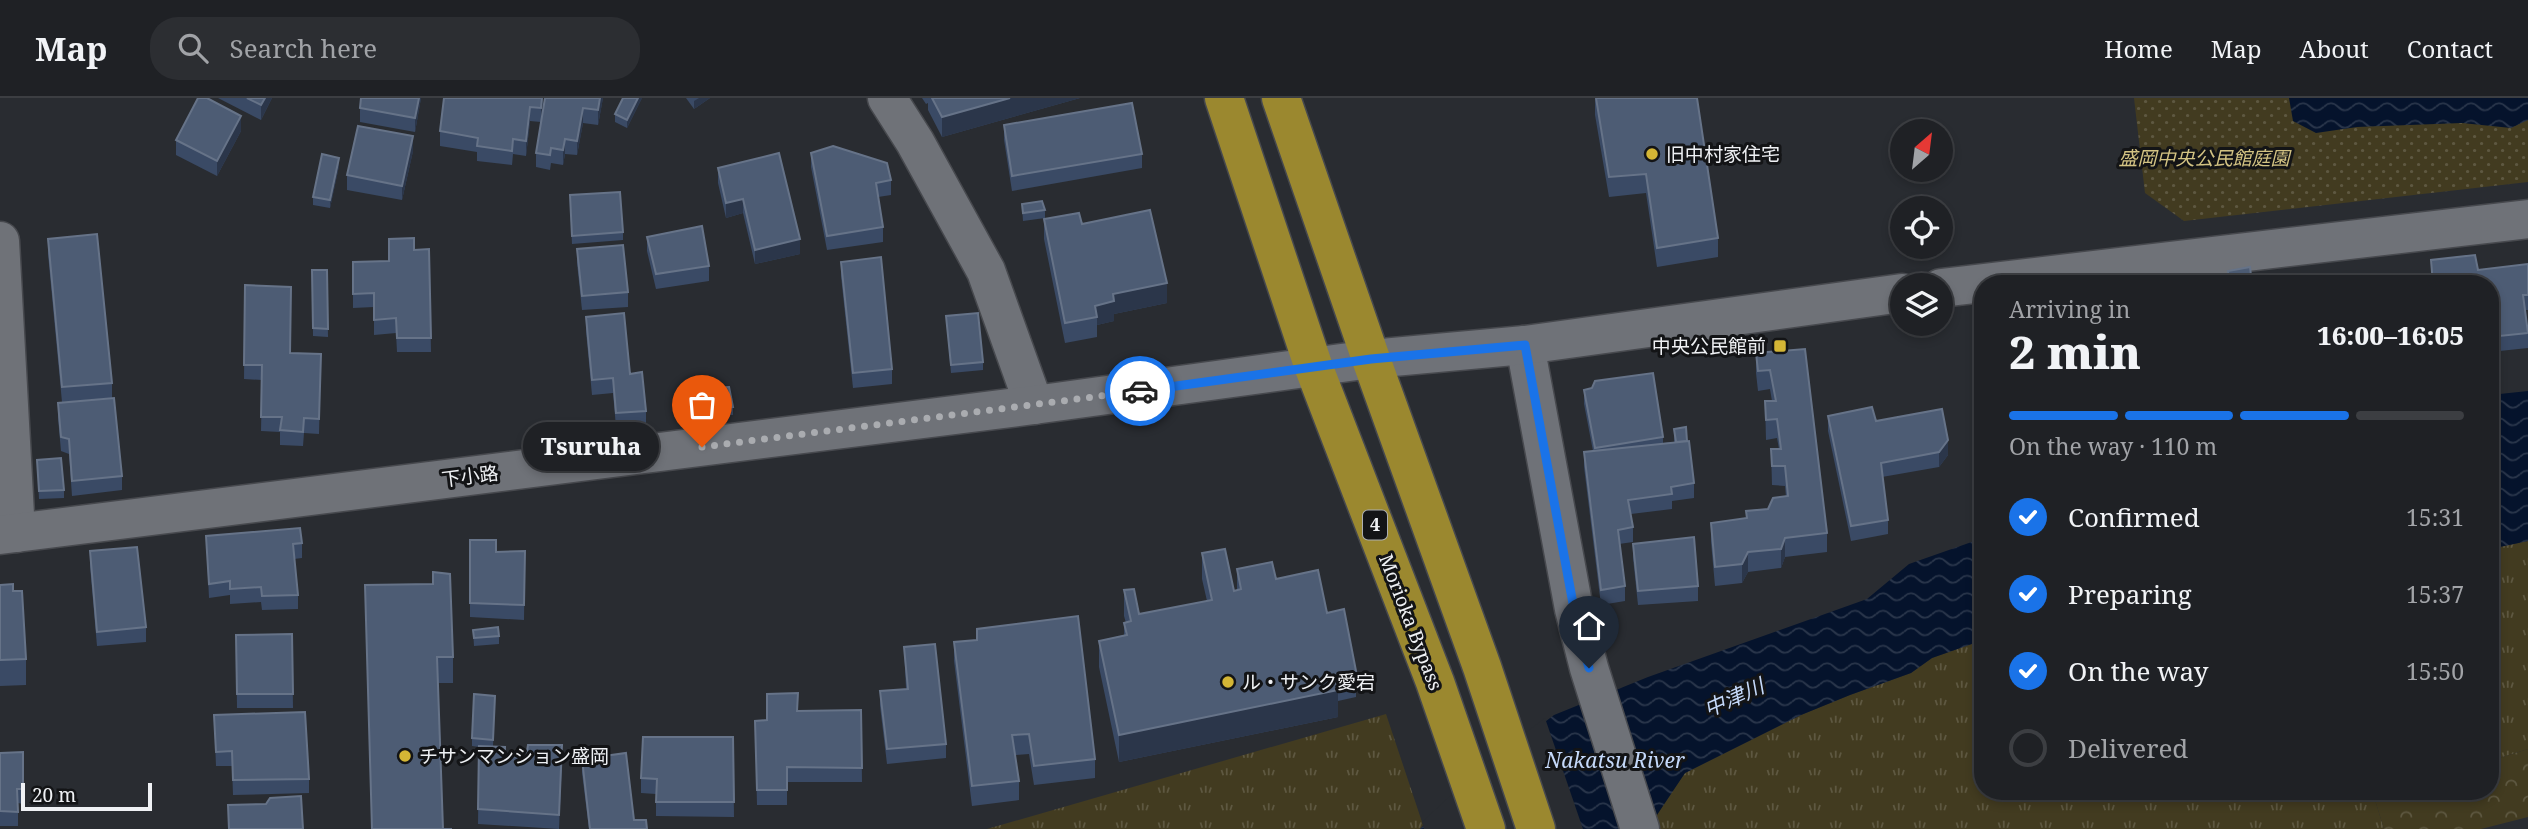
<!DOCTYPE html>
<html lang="en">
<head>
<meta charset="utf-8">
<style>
	body { margin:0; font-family:"Noto Serif","Noto Sans JP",serif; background:#2c2e32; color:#f1f3f6; height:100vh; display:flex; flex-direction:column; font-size:26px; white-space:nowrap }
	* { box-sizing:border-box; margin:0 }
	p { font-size:23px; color:#a1a3a7 }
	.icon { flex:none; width:38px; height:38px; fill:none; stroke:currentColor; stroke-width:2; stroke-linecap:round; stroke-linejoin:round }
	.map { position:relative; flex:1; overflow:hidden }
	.panel { position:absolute; left:1974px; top:177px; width:525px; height:525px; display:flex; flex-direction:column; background:#1f2125; border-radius:28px; box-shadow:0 4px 10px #0003,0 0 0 2px #3c3e42 }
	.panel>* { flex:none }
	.needle { width:46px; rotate:28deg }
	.controls { position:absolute; left:1890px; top:21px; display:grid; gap:14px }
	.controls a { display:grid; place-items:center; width:63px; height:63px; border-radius:50%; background:#1f2125; box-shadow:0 4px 10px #0003,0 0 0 2px #3c3e42; font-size:35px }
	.scale { position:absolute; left:21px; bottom:18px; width:131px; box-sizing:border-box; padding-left:7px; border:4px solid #eff1f4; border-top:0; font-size:19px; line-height:24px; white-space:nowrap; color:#eff1f4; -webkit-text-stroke:5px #131416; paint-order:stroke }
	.pin { position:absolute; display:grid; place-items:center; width:60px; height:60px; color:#fff; margin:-72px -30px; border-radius:50% 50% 50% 0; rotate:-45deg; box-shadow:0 0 7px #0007 }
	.pin .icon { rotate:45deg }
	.courier { position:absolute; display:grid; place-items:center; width:70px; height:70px; margin:-35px; border:5px solid #1a73e8; border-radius:50%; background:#fff; color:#222; box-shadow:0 2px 9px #0007 }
	.bubble { position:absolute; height:49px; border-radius:24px; background:#1f2125; box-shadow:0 4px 10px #0003,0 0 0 2px #3c3e42; font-size:23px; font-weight:800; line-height:49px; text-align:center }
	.summary em { font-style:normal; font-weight:800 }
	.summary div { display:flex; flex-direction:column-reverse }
	.summary { display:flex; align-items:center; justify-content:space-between; height:119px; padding:0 35px }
	h1 { font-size:46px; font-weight:800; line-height:52px }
	.bar { display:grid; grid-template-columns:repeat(4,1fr); gap:10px 7px; align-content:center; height:84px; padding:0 35px }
	.bar i { height:9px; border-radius:5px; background:#3c3e42 }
	.bar .current { background:#1a73e8 }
	.bar p { grid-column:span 4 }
	ol { padding:0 35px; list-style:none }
	li { display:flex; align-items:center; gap:21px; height:77px }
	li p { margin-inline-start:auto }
	li .icon { padding:7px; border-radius:50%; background:#1a73e8; color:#fff; stroke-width:4 }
	li:last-child { color:#a1a3a7 }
	li i { width:38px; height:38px; border:4px solid #3c3e42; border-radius:50% }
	header { display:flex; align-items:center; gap:42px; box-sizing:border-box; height:98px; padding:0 35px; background:#1f2125; border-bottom:2px solid #3c3e42 }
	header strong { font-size:33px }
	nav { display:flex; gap:38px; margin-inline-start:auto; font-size:24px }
	.search { width:490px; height:63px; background:#2c2e32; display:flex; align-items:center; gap:18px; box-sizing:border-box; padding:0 24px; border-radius:28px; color:#a1a3a7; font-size:26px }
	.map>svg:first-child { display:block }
</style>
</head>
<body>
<header>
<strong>Map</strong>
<div class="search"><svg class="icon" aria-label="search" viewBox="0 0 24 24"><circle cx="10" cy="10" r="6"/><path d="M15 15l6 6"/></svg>Search here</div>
<nav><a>Home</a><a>Map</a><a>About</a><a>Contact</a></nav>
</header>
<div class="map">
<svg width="2528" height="731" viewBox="0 0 2528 731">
	<defs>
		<pattern id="grass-tufts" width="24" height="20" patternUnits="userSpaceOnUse" patternTransform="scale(1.75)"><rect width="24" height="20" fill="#423b20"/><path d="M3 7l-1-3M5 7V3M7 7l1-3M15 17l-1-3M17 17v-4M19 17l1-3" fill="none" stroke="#5e5841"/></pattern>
		<pattern id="forest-crowns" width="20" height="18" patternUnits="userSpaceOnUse" patternTransform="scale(1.75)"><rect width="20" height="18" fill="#423b20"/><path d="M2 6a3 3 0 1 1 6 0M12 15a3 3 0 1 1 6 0" fill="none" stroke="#5e5841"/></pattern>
		<pattern id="park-dots" width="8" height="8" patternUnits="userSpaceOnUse" patternTransform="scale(1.75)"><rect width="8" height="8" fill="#423b20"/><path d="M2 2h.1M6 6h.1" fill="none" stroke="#5e5841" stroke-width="1.8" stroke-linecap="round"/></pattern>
		<pattern id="water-waves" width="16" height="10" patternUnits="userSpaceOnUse" patternTransform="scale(1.75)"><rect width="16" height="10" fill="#05132c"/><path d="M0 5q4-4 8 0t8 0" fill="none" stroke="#2a364b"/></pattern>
	</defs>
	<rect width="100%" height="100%" fill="#292c31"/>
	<g fill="url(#grass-tufts)">
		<polygon points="2528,443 2528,651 2490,663 2490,451"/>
		<polygon points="1983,542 1983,693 2401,693 2375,702 2384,731 1658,731 1654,719 1685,675 1801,617 1850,597 1911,575 1932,560"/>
		<polygon points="1386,616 1423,727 1420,731 987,731"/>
	</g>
	<polygon fill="url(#forest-crowns)" points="2528,651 2528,719 2481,731 2384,731 2375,702 2401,693 2490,693 2490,663"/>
	<polygon fill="url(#park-dots)" points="2134,0 2528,0 2528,84 2184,123 2145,95"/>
	<g fill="url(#water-waves)">
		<polygon points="2289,0 2528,0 2528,22 2511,30 2462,25 2357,29 2316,35 2293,23"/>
		<polygon points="2528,293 2528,443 2490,451 2490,297"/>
		<polygon points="1983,440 1983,542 1932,560 1911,575 1850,597 1801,617 1685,675 1657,717 1647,727 1639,731 1420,731 1489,667 1554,617 1648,579 1867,501 1909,466"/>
	</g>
	<polygon fill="#292c31" points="1545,620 1583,731 1424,731 1422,724 1487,664"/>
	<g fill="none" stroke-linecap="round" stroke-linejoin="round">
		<g stroke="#47494e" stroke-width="41">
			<g id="minor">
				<polyline points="887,0 915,44 986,173 1034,307"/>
				<polyline points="0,143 16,435"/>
				<polyline points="1941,190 2528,121"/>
				<polyline points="1525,247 1574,511 1589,570 1640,731"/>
				<polyline points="0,437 1034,307 1371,261 1525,247 1902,195"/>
			</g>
		</g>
		<g stroke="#47494e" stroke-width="41">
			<g id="trunk">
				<polyline points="1224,0 1314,270 1435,584 1486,731"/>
				<polyline points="1281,0 1371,261 1482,569 1536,731"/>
			</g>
		</g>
		<use href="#minor" stroke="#6f7278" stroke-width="38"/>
		<use href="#trunk" stroke="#9b882f" stroke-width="38"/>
	</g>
	<g fill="#3a4a65">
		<polygon points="218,0 272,0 261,22"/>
		<polygon points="361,0 421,0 415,34 360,24 360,10"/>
		<polygon points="543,0 541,24 530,23 526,58 513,56 512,67 477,63 477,54 440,48 440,33"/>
		<polygon points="545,0 603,0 598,27 583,25 577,57 565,56 563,67 551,65 550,72 536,69 536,55"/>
		<polygon points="642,0 627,30 615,24 615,16"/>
		<polygon points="686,0 710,0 694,11"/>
		<polygon points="922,0 1080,0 942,39 928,12 928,5 926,6"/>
		<polygon points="1595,0 1718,140 1718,159 1657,169 1646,95 1609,99 1595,17"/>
		<polygon points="1004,27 1142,56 1142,70 1012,93 1004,42"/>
		<polygon points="241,33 217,78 176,57 176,42"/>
		<polygon points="413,53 402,102 347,92 347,77"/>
		<polygon points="811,55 891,82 891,97 878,99 883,129 883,144 827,152 811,69"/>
		<polygon points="339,68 330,110 313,107 313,99"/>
		<polygon points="718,70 800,156 755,166 743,115 726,120 718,85"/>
		<polygon points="570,105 623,134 623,142 572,146"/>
		<polygon points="1022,106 1045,112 1045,120 1023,123"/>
		<polygon points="1044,121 1082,126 1167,205 1114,216 1114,223 1097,227 1097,239 1065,245 1044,141"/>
		<polygon points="647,139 709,168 709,183 656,191 647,153"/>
		<polygon points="48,141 112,285 112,300 62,304 48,156"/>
		<polygon points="429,151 431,254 397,254 396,235 374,237 374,209 353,210 353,164 389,163 414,152"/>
		<polygon points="577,151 628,194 628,209 582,212 577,165"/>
		<polygon points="2431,162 2478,172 2528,166 2528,212 2525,212 2528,235 2528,250 2490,254 2490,186 2431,186"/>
		<polygon points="841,164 892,271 892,286 853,290 841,178"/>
		<polygon points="312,172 327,172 328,239 313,238"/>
		<polygon points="245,187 290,255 321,256 319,336 304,335 303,348 280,347 280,334 261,333 262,282 244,281"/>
		<polygon points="946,218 983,264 983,272 951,275"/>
		<polygon points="586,219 630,276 646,313 646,328 616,329 613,295 592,297 586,233"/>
		<polygon points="1805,251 1827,435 1827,454 1785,459 1781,470 1748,474 1742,485 1715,488 1711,444 1711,425 1746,420 1746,413 1768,411 1786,399 1785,388 1772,387 1771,351 1779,351 1777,340 1766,342 1765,303 1772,303 1770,291 1758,293 1756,275 1756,255"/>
		<polygon points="711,290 733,309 733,317 713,318"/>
		<polygon points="1584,292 1663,339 1663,345 1674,344 1674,331 1694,385 1694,400 1672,403 1672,411 1631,416 1633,429 1633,444 1619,446 1625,488 1625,503 1601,507 1584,369 1584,354 1593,353 1584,306"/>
		<polygon points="58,305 122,378 122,392 72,398 69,356 61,353 58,320"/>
		<polygon points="1828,318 1876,323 1948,357 1939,369 1882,379 1888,422 1888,436 1851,443 1828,333"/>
		<polygon points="37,362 64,392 64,400 39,401"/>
		<polygon points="206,438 302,445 302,460 294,461 298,497 298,511 262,512 261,504 230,506 230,497 209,500"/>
		<polygon points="470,442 496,454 525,453 524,522 470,519"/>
		<polygon points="1633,446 1698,488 1698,503 1638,507 1633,460"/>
		<polygon points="90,453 146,529 146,544 97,548 90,468"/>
		<polygon points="1202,455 1234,493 1237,492 1237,471 1276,481 1327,515 1356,573 1356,599 1338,603 1338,619 1119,664 1099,569 1099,543 1124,537 1124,525 1126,525 1124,518 1124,492 1139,516 1207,503 1202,481"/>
		<polygon points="0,487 13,493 26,561 26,587 0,588"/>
		<polygon points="365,487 453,559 453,585 438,585 443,731 452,731 372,731"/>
		<polygon points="473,532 499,538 499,546 474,548"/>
		<polygon points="292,536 293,610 237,610 236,537"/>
		<polygon points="954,544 1095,661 1095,680 1034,687 1029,656 1015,657 1019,683 1019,702 972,708 954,563"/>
		<polygon points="904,549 946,646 946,660 887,666 880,608 880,593 906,591"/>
		<polygon points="495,598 493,648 505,658 562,662 559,731 478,726 479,649 472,648 472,640"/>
		<polygon points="861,612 862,684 787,684 787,707 757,707 755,623 767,622 798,613"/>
		<polygon points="214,617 309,681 309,695 233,697 232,668 216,668"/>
		<polygon points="733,639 734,719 656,718 656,696 641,695 641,680"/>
		<polygon points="23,654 23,706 18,705 18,728 0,728 0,655"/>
		<polygon points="582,661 634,722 647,731 589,731 582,675"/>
	</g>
	<g fill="#2b364a">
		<polygon points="265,0 272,0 261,22 261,7"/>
		<polygon points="419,0 421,0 415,34 415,20"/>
		<polygon points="542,0 543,0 541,24 541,10"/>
		<polygon points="600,0 603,0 598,27 598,12"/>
		<polygon points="638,0 642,0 627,30 627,22"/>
		<polygon points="699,0 710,0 694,11 694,3"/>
		<polygon points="1010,0 1080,0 942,39 942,19"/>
		<polygon points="530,9 530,23 526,58 526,43"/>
		<polygon points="583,10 583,25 577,57 577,43"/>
		<polygon points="241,18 241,33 217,78 217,63"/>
		<polygon points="413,38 413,53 402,102 402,88"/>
		<polygon points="565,41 565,56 563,67 563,52"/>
		<polygon points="339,60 339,68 330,110 330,102"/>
		<polygon points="743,101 743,115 726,120 726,105"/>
		<polygon points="800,141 800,156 755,166 755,152"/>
		<polygon points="1167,185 1167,205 1114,216 1114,223 1097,227 1097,219 1095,208 1113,196"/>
		<polygon points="1948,342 1948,357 1939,369 1939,354"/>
		<polygon points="1785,440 1785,459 1781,470 1781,451"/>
		<polygon points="1748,454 1748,474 1742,485 1742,466"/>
		<polygon points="1338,592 1338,619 1119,664 1119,637"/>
		<polygon points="562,647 562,662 559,731 559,717"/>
	</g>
	<g fill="#4d5c74" stroke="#667388" stroke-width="2">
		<polygon points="198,0 207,0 241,18 217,63 176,42"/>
		<polygon points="247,0 265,0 261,7"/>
		<polygon points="361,0 419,0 415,20 360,10"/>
		<polygon points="444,0 542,0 541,10 530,9 526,43 513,41 512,53 477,48 478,40 440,33"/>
		<polygon points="545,0 600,0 598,12 583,10 577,43 565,41 563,52 551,50 550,57 536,55"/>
		<polygon points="623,0 638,0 627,22 615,16"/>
		<polygon points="932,0 1010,0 942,19"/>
		<polygon points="1596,0 1697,0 1718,140 1657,150 1646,76 1609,79"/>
		<polygon points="1132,5 1142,56 1012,78 1004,27"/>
		<polygon points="358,28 413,38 402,88 347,77"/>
		<polygon points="833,48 887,65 891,82 876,85 883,129 827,138 811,55"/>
		<polygon points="779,55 800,141 755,152 743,101 726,105 718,70"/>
		<polygon points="322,56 339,60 330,102 313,99"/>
		<polygon points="620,94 623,134 572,138 570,97"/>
		<polygon points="1042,103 1045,112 1023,115 1022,106"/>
		<polygon points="1150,112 1167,185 1113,196 1114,203 1095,208 1097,219 1065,225 1044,121 1079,115 1082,126"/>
		<polygon points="702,128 709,168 656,176 647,139"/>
		<polygon points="97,136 112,285 62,289 48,141"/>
		<polygon points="414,140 414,152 429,151 431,240 397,240 396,220 374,222 374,195 353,196 353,164 389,163 389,141"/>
		<polygon points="623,147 628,194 582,198 577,151"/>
		<polygon points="2475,157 2478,172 2528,166 2528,197 2523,197 2528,235 2490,239 2490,186 2433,186 2431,162"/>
		<polygon points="881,159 892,271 853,275 841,164"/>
		<polygon points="2250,169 2252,186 2229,186 2228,173"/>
		<polygon points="312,172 327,172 328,231 313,230"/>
		<polygon points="245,187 291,189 290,255 321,256 319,321 304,320 303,334 280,332 282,319 261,319 262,267 244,267"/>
		<polygon points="624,215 630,276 642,274 646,313 616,315 613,280 592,282 586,219"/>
		<polygon points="978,215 983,264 951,267 946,218"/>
		<polygon points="1805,251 1827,435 1785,440 1781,451 1748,454 1742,466 1715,469 1711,425 1747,420 1746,413 1768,411 1773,400 1788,398 1785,368 1772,368 1771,351 1781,351 1777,321 1766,322 1765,303 1776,303 1770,272 1758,273 1756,255"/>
		<polygon points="1653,275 1663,339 1595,350 1584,292 1592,290 1595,283"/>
		<polygon points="729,289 733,309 713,310 711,290"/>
		<polygon points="114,300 122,378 72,383 69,341 61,339 58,305"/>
		<polygon points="1872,309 1876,323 1942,311 1948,342 1939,354 1881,365 1888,422 1851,428 1828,318"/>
		<polygon points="1686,329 1687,343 1676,344 1674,331"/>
		<polygon points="1689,343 1694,385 1671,389 1672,396 1628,402 1633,429 1618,432 1625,488 1601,492 1584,354"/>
		<polygon points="61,360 64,392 39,393 37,362"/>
		<polygon points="300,430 302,445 293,446 298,497 262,498 261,489 230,491 230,483 209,486 206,438"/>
		<polygon points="1694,439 1698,488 1638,493 1633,446"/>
		<polygon points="470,442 496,442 496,454 525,453 524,507 470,505"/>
		<polygon points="137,449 146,529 97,534 90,453"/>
		<polygon points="1225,451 1234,493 1241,491 1237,471 1272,464 1276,481 1318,472 1327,515 1344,511 1356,573 1334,577 1338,592 1119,637 1099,543 1127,537 1124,525 1131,523 1124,492 1134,491 1139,516 1212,502 1202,455"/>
		<polygon points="433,474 450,476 453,559 437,559 443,731 452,731 372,731 365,487 433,486"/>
		<polygon points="13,486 13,493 22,493 26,561 0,562 0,487"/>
		<polygon points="1078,518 1095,661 1034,668 1029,636 1012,637 1019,683 972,688 954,544 977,542 977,531"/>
		<polygon points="498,529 499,538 474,540 473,532"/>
		<polygon points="292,536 293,596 237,596 236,537"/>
		<polygon points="935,546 946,646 887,651 880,593 908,591 904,549"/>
		<polygon points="798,595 797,613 861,612 862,670 787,669 787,692 757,692 755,623 767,622 767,596"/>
		<polygon points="474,596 495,598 493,642 472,640"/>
		<polygon points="305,614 309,681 233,682 232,653 216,654 214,617"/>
		<polygon points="643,639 733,639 734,704 656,704 657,681 641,680"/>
		<polygon points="528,647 562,647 559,717 478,711 479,648 505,649 505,658 526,659"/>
		<polygon points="23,654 23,691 17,691 18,714 0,713 0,655"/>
		<polygon points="626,655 634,722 646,722 647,731 590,731 582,661"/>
		<polygon points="301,698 303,731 229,731 228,707 266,706 270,700"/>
	</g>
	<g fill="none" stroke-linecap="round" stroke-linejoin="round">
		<polyline stroke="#aaacb0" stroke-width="7" stroke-dasharray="0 12.6" points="702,349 1140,293"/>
		<polyline stroke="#1a73e8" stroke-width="9" points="1140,293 1371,261 1525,247 1574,511 1589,570"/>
	</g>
	<g fill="#d4b635" stroke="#131416" stroke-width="2.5">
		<circle cx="1652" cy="56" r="7"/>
		<rect x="1773" y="241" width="14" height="14" rx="3.5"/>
		<circle cx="1228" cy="584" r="7"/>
		<circle cx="405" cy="658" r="7"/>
	</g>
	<g text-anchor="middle" stroke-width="6" stroke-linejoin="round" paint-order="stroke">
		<rect fill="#131416" stroke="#adafb1" stroke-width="2" x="1363" y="412.5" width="24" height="29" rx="5"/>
		<g font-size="18" font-weight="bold" fill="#eff1f4">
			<text x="1375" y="433">4</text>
		</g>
		<g font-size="19" fill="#eff1f4" stroke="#131416" text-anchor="start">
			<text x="1666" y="63">旧中村家住宅</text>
			<text x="1766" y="255" text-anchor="end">中央公民館前</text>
			<text x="1242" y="591">ル・サンク愛宕</text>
			<text x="419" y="665">チサンマンション盛岡</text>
		</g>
		<g font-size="19" font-style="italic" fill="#d3c383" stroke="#131416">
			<text x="2204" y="67">盛岡中央公民館庭園</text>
		</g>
		<g font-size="19" fill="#eff1f4" stroke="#131416">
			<text transform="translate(470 378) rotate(-7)" y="7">下小路</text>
			<text transform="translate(1411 524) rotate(69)" y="7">Morioka Bypass</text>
		</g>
		<g font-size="21" font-style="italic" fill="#c5d9fa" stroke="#131416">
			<text transform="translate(1734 600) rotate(-24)" y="7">中津川</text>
			<text x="1615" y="670">Nakatsu River</text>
		</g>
	</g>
</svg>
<div class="controls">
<a><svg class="needle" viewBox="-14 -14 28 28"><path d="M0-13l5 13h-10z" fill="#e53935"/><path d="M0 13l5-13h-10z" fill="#a1a3a7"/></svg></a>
<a><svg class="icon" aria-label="locate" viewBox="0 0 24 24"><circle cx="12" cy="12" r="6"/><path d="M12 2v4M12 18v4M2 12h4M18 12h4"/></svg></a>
<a><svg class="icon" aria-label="layers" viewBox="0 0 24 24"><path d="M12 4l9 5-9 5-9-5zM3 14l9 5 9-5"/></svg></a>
</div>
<div class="scale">20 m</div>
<div class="pin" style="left:702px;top:349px;background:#ea580c"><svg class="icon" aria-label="bag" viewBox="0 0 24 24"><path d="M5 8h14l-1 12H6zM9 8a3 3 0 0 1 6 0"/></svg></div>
<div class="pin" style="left:1589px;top:570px;background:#1f2937"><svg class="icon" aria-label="home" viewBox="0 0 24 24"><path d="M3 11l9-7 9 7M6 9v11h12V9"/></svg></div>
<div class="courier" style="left:1140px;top:293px"><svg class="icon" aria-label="car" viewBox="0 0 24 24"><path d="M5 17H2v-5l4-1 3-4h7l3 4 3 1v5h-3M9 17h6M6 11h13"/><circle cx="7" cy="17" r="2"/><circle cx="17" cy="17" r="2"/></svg></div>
<div class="bubble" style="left:523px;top:324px;width:136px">Tsuruha</div>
<section class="panel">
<div class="summary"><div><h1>2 min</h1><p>Arriving in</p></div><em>16:00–16:05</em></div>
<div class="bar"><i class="current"></i><i class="current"></i><i class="current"></i><i></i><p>On the way · 110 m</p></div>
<ol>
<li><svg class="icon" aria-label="check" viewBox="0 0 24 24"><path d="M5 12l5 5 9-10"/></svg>Confirmed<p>15:31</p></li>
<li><svg class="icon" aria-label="check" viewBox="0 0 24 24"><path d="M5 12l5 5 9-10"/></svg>Preparing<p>15:37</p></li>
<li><svg class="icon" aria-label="check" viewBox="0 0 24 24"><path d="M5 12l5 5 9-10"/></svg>On the way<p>15:50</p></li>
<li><i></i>Delivered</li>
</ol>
</section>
</div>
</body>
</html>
